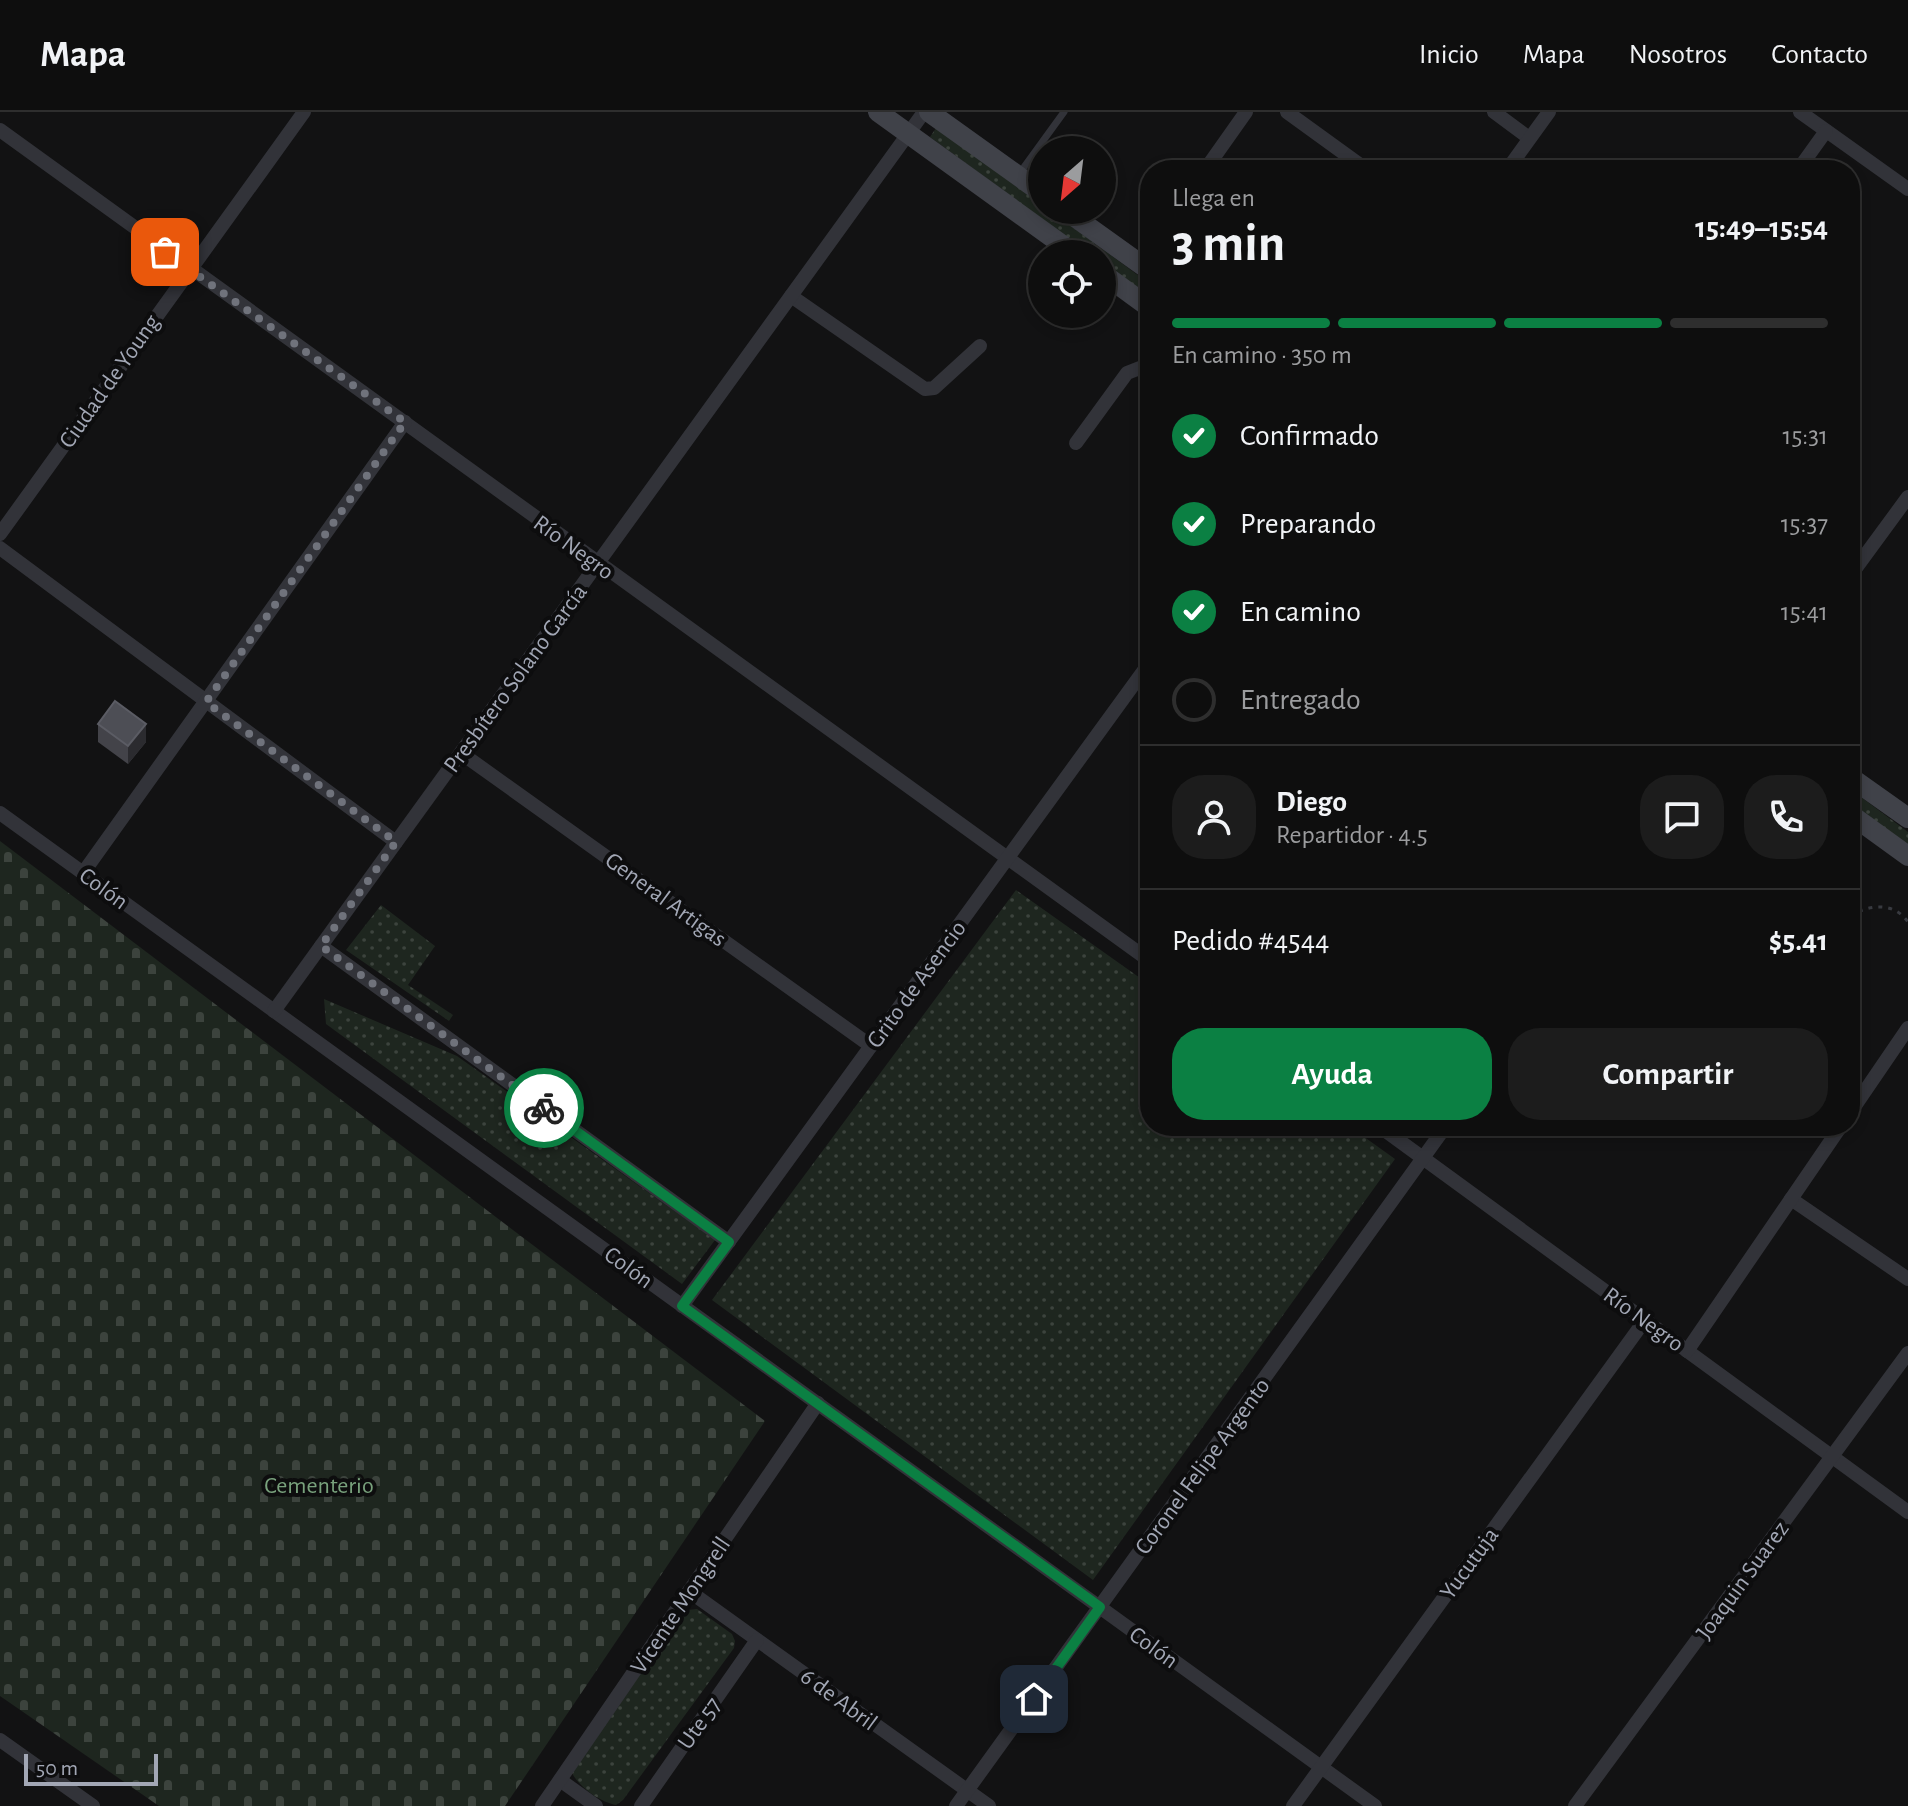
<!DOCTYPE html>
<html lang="es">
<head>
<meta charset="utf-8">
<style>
	body { margin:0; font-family:"Alegreya Sans",sans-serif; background:#1c1c1c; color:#f1f3f6; height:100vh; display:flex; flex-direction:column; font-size:30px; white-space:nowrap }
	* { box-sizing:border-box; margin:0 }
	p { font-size:26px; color:#9b9c9e }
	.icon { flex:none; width:44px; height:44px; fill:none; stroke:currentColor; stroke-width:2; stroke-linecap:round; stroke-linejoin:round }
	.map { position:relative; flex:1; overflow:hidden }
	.sheet { position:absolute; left:1140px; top:48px; width:720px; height:976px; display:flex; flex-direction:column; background:#0e0e0e; border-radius:32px; box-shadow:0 4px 12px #0003,0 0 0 2px #2e2e2e }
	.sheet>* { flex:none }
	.needle { width:52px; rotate:208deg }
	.fabs { position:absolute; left:1028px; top:24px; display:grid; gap:16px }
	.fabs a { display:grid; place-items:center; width:88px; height:88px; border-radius:50%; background:#0e0e0e; box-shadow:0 4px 12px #0003,0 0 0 2px #2e2e2e; font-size:40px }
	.scale { position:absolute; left:24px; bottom:20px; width:134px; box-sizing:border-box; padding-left:8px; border:4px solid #a2a7b5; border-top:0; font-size:22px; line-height:28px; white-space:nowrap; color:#a2a7b5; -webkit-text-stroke:6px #0d0d0e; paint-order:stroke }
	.pin { position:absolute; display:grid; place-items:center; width:68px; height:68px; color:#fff; margin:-34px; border-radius:16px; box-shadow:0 4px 12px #0006 }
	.courier { position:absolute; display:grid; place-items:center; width:80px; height:80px; margin:-40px; border:6px solid #0b8043; border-radius:50%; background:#fff; color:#222; box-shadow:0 2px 10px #0007 }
	.overview em { font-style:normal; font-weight:700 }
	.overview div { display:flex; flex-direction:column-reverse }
	.overview { display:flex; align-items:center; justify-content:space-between; height:136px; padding:0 32px }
	h1 { font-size:52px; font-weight:700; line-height:60px }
	.bar { display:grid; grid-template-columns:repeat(4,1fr); gap:12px 8px; align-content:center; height:96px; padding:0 32px }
	.bar i { height:10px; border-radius:6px; background:#2e2e2e }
	.bar .selected { background:#0b8043 }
	.bar p { grid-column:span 4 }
	.line { display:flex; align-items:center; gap:20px; padding:0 32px; border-top:2px solid #2e2e2e }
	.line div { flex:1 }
	.round { display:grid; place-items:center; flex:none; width:84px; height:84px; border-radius:32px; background:#1c1c1c }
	ol { padding:0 32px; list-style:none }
	li { display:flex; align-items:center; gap:24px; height:88px }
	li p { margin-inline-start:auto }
	li .icon { padding:8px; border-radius:50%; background:#0b8043; color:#fff; stroke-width:4 }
	li:last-child { color:#9b9c9e }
	li i { width:44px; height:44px; border:4px solid #2e2e2e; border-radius:50% }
	.primary-button { display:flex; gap:16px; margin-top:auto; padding:16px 32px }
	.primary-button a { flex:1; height:92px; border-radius:32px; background:#0b8043; color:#fff; font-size:32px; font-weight:700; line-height:92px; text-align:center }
	.primary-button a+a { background:#1c1c1c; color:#f1f3f6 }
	header { display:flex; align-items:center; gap:48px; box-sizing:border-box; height:112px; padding:0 40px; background:#0e0e0e; border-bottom:2px solid #2e2e2e }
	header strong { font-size:38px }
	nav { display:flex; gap:44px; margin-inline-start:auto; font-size:28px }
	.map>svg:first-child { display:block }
</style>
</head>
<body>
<header>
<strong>Mapa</strong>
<nav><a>Inicio</a><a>Mapa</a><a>Nosotros</a><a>Contacto</a></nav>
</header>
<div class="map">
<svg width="1908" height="1694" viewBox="0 0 1908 1694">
	<defs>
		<pattern id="grass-dots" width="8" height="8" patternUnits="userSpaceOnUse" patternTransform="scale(2)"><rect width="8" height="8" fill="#1e261f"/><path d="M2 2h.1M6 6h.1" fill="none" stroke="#3c433d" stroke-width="1.8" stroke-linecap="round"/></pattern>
		<pattern id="cemetery-stones" width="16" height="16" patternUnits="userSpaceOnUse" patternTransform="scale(2)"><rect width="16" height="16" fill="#1e261f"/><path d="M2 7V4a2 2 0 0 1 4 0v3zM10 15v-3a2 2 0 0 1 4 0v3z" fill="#3c433d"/></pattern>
	</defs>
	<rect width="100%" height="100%" fill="#121213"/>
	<g fill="url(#grass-dots)">
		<polygon points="936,16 1042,93 1042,98 1049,98 1150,172 1150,186 1102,150 1102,142 1090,142 930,25"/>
		<polygon points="1850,677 1908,720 1908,734 1850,691"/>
		<polygon points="1016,778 1150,873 1150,1014 1349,1014 1395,1047 1093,1468 712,1188"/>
		<polygon points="381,793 435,834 408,873 453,903 449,909 346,838"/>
		<polygon points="324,887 457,944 715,1128 682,1172 326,912"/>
		<path d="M697 1497 732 1522 735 1529 734 1536 623 1688 616 1693C600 1690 579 1675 572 1661L679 1505 688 1498Z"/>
	</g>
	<polygon fill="url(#cemetery-stones)" points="0,729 765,1309 505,1694 159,1694 0,1584"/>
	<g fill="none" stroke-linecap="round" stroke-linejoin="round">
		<path stroke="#383a40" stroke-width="3" stroke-dasharray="4 6" stroke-linecap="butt" d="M1850 804C1870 792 1894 790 1908 810"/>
		<polyline stroke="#323339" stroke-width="7" points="1019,62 1064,0"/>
		<g stroke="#323339" stroke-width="14">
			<polyline points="1287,0 1367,58"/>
			<polyline points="1494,0 1529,26"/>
			<polyline points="1800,0 1908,77"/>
			<polyline points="0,18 1150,849"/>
			<polyline points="1205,58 1246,0"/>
			<polyline points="1507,58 1549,0"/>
			<polyline points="1798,58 1826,19"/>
			<polyline points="1139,151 1150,136"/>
			<polyline points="791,184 925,277 934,276 980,234"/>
			<polyline points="1076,331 1127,261 1150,252"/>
			<polyline points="0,422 304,0"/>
			<polyline points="0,436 396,730"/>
			<polyline points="1850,464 1908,385"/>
			<polyline points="461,641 871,934"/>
			<polyline points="0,701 1375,1694"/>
			<polyline points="83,761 405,310"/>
			<polyline points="321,834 729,1130"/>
			<polyline points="274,899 924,0"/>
			<polyline points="1850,1001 1908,916"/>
			<polyline points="1379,1014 1908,1400"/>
			<polyline points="1791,1087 1908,1167"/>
			<polyline points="682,1194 1150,550"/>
			<polyline points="1687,1239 1841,1014"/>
			<polyline points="689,1479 989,1694"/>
			<polyline points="0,1628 93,1694"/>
			<polyline points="560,1668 596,1694"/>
			<polyline points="542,1694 818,1291"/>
			<polyline points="641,1694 757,1528"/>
			<polyline points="956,1694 1446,1014"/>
			<polyline points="1293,1694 1645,1208"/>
			<polyline points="1575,1694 1908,1241"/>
		</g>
		<g stroke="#404249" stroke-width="20">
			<polyline points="878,0 1075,142"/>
			<polyline points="929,0 1042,81"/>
			<polyline points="1065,98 1150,159"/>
			<polyline points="1102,161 1150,196"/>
			<polyline points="1850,665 1908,706"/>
			<polyline points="1850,702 1908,744"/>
		</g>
	</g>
	<polygon fill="#434349" points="98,612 146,630 128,652 98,630"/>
	<polygon fill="#2b2b2f" points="146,612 146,630 128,652 128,634"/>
	<polygon fill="#4d4e55" stroke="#5b5c64" stroke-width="2" points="115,589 146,612 128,634 98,612"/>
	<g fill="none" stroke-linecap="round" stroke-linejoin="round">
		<polyline stroke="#70737c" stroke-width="8" stroke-dasharray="0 14.4" points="165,140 405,310 206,590 396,730 321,834 544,996"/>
		<polyline stroke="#0b8043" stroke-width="10" points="544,996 729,1130 682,1194 1100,1495 1034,1587"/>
	</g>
	<g text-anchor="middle" stroke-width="8" stroke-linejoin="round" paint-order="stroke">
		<g font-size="24" fill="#a2a7b5" stroke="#0d0d0e">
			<text transform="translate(109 269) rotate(-55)" y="8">Ciudad de Young</text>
			<text transform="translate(574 435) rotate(36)" y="8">Río Negro</text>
			<text transform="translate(515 566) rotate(-54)" y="8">Presbítero Solano García</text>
			<text transform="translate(104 776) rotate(36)" y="8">Colón</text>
			<text transform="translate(666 787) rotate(36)" y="8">General Artigas</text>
			<text transform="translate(916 872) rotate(-54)" y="8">Grito de Asencio</text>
			<text transform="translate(629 1155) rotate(36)" y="8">Colón</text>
			<text transform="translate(1644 1207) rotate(36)" y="8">Río Negro</text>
			<text transform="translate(1202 1354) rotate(-54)" y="8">Coronel Felipe Argento</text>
			<text transform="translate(1469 1451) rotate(-54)" y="8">Yucutuja</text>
			<text transform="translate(1742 1468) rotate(-54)" y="8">Joaquin Suarez</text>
			<text transform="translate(680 1493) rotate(-56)" y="8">Vicente Mongrell</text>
			<text transform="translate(1154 1535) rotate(36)" y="8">Colón</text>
			<text transform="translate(839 1587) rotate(36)" y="8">6 de Abril</text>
			<text transform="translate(699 1611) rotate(-55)" y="8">Ute 57</text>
		</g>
		<g font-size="24" fill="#78a17c" stroke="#0d0d0e">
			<text x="319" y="1381">Cementerio</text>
		</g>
	</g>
</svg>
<div class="fabs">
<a><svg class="needle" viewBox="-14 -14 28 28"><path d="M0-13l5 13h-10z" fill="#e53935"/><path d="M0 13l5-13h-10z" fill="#9b9c9e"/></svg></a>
<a><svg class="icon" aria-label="locate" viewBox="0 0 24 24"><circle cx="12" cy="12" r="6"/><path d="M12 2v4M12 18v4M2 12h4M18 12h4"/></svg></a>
</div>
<div class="scale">50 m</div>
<div class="pin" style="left:165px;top:140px;background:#ea580c"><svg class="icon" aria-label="bag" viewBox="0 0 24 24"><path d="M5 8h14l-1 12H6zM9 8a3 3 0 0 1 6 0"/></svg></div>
<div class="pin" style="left:1034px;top:1587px;background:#1f2937"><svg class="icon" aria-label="home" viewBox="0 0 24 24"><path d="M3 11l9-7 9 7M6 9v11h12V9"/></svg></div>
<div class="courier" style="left:544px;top:996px"><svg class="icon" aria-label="bike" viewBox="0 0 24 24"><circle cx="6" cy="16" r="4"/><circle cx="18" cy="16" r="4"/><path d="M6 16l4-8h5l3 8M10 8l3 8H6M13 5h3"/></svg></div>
<section class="sheet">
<div class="overview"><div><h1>3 min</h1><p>Llega en</p></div><em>15:49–15:54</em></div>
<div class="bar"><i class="selected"></i><i class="selected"></i><i class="selected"></i><i></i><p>En camino · 350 m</p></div>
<ol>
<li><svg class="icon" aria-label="check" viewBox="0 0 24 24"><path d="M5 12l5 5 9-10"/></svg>Confirmado<p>15:31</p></li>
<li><svg class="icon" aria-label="check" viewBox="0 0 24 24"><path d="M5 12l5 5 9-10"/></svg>Preparando<p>15:37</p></li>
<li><svg class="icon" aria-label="check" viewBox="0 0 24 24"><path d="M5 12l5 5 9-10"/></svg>En camino<p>15:41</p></li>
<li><i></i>Entregado</li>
</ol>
<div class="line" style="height:144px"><a class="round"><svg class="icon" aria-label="person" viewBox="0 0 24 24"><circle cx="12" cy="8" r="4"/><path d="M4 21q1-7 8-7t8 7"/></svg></a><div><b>Diego</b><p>Repartidor · 4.5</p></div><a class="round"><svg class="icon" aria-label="chat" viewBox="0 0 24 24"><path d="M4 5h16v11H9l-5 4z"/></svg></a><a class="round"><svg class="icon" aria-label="phone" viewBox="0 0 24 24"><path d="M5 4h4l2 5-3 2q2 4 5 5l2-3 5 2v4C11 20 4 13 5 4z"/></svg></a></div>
<div class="line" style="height:104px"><div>Pedido #4544</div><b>$5.41</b></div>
<div class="primary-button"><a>Ayuda</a><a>Compartir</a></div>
</section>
</div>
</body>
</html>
